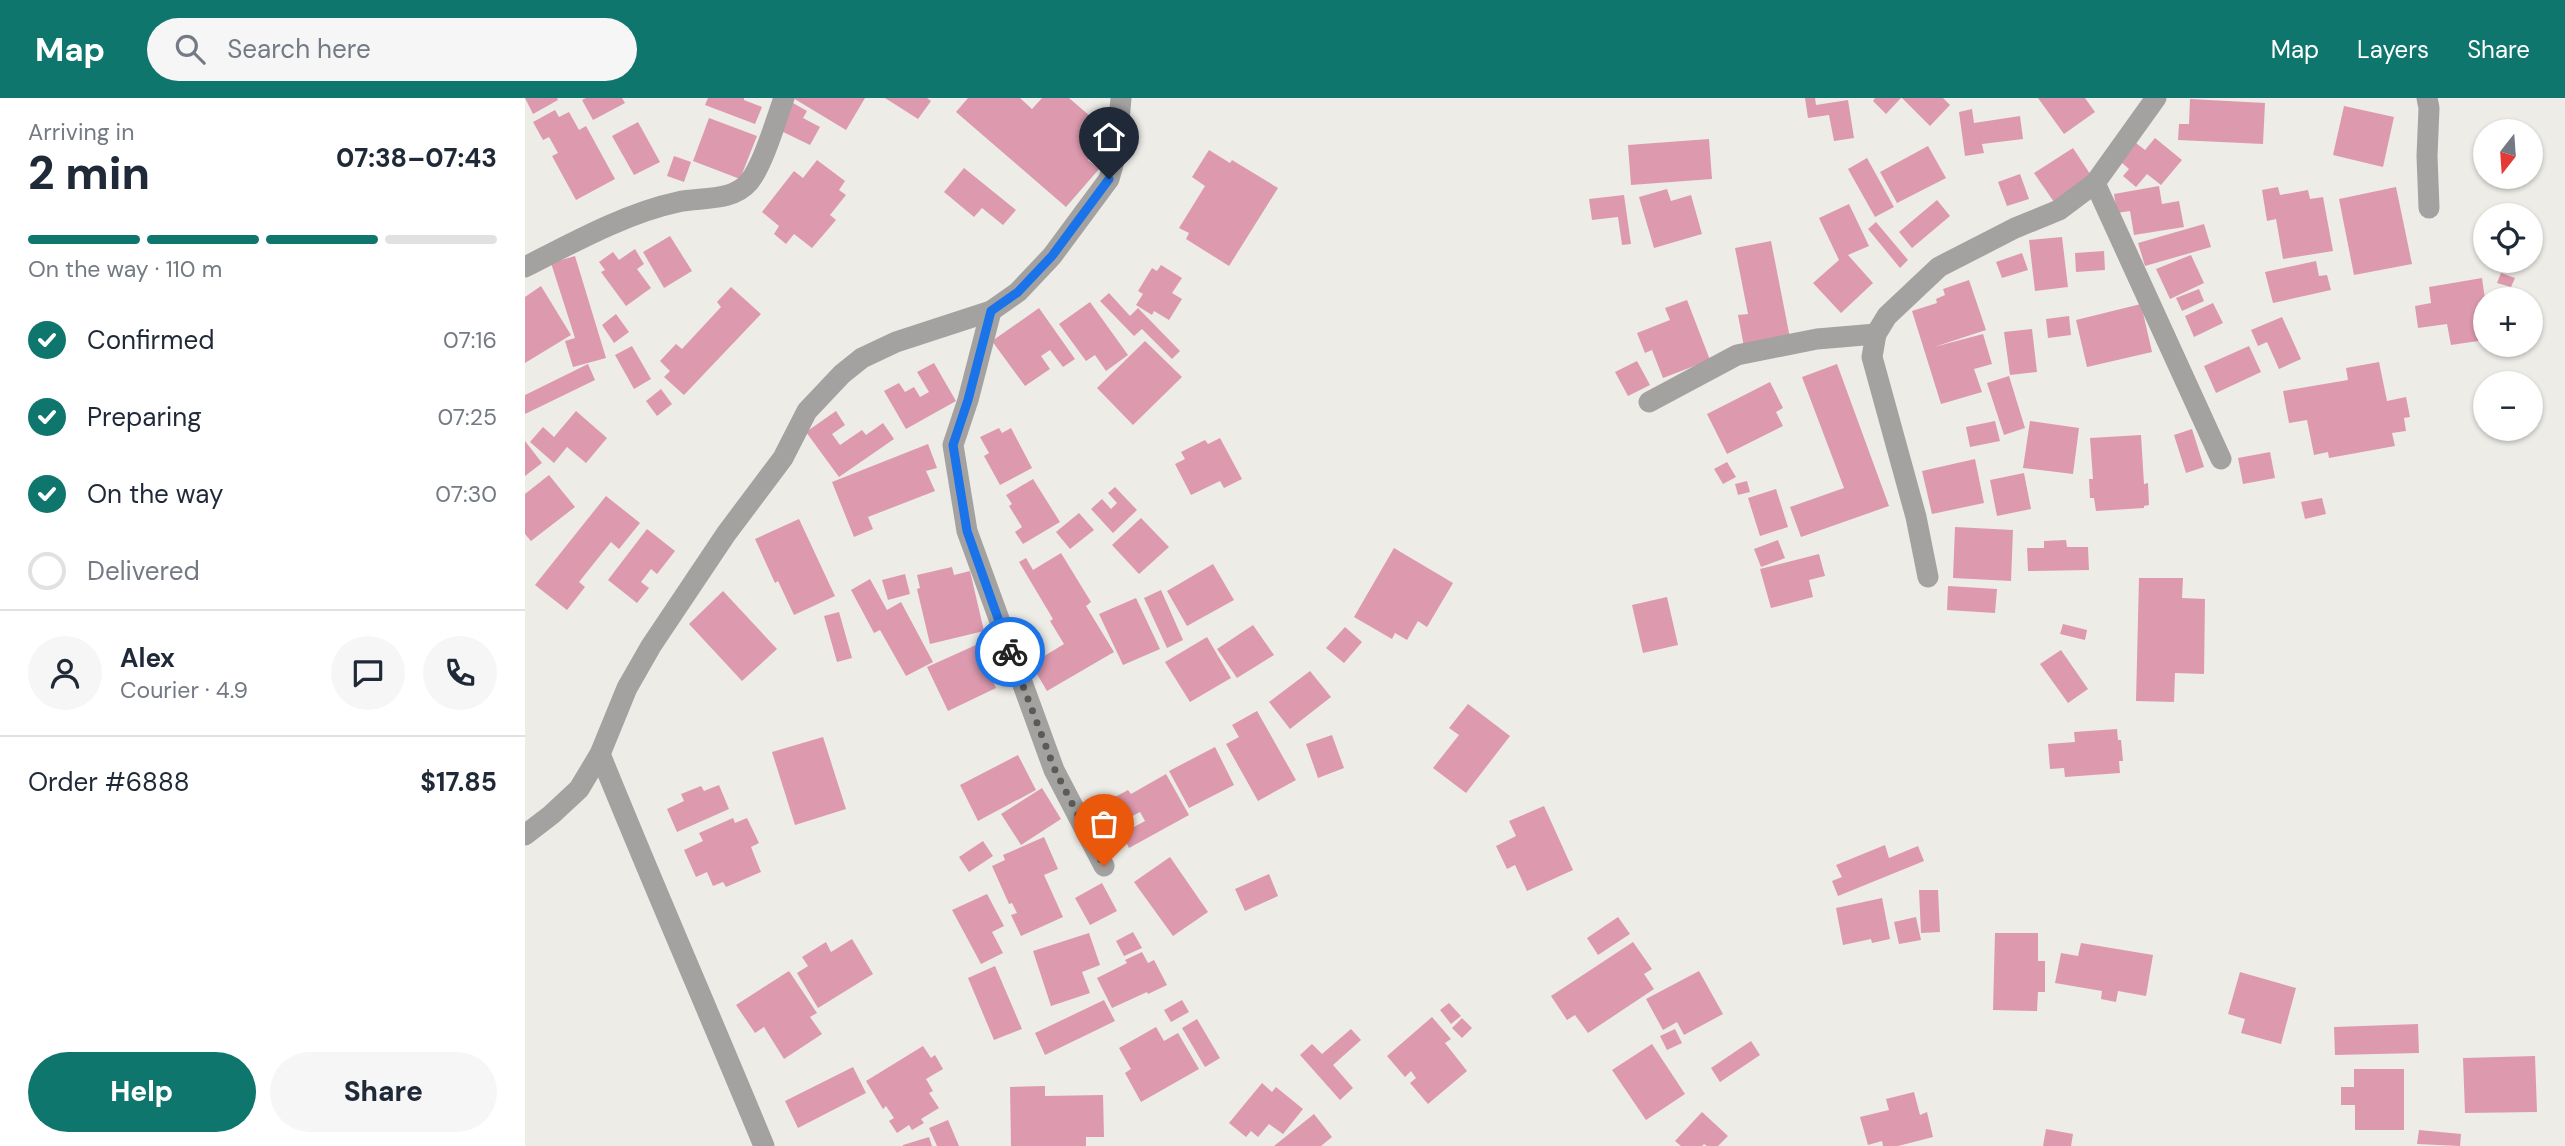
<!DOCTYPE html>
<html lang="en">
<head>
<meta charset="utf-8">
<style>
	body { margin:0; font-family:"DM Sans",sans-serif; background:#f6f6f7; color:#1f2937; height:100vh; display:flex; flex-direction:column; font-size:26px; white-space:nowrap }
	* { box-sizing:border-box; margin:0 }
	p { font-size:23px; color:#747a83 }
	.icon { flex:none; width:38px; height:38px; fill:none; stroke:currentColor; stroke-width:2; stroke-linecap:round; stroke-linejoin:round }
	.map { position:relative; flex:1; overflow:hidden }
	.panel { display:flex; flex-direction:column; background:#fff; width:525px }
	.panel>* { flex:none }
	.needle { width:46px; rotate:197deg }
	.buttons { position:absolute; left:1948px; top:21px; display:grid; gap:14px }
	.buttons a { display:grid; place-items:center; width:70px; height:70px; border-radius:50%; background:#fff; box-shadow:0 2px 5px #0004; font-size:35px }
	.pin { position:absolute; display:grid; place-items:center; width:60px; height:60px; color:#fff; margin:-72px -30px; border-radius:50% 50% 50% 0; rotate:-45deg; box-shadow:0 0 7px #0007 }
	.pin .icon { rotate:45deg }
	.courier { position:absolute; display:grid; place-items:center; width:70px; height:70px; margin:-35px; border:5px solid #1a73e8; border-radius:50%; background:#fff; color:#222; box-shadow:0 2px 9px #0007 }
	.overview em { font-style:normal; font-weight:800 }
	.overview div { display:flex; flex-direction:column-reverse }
	.overview { display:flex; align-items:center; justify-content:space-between; height:119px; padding:0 28px }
	h1 { font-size:46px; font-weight:800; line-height:52px }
	.bar { display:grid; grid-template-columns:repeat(4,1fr); gap:10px 7px; align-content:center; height:84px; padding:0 28px }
	.bar i { height:9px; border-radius:5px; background:#e0e1e3 }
	.bar .active { background:#0f766e }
	.bar p { grid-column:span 4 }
	.line { display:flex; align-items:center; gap:18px; padding:0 28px; border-top:2px solid #e0e1e3 }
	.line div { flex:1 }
	.round { display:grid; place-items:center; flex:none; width:74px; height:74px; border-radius:37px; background:#f6f6f7 }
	ol { padding:0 28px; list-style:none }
	li { display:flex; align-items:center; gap:21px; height:77px }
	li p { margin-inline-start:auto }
	li .icon { padding:7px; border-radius:50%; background:#0f766e; color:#fff; stroke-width:4 }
	li:last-child { color:#747a83 }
	li i { width:38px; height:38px; border:4px solid #e0e1e3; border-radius:50% }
	.cta { display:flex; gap:14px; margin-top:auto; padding:14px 28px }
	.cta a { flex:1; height:80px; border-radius:42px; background:#0f766e; color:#fff; font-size:28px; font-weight:800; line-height:80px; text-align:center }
	.cta a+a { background:#f6f6f7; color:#1f2937 }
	header { display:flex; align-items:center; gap:42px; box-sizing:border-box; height:98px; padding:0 35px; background:#0f766e; color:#fff }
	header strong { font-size:33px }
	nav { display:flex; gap:38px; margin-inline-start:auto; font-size:24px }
	.search { width:490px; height:63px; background:#f6f6f7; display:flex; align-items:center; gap:18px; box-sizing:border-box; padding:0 24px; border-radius:38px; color:#747a83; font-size:26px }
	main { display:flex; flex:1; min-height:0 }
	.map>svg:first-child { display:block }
</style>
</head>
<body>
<header>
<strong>Map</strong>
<div class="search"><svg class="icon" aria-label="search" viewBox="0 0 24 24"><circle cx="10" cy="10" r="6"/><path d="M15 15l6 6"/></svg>Search here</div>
<nav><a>Map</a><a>Layers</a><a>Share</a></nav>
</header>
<main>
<section class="panel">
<div class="overview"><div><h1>2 min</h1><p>Arriving in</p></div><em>07:38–07:43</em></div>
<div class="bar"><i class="active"></i><i class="active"></i><i class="active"></i><i></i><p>On the way · 110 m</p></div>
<ol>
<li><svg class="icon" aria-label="check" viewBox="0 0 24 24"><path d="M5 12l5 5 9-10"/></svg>Confirmed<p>07:16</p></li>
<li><svg class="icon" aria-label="check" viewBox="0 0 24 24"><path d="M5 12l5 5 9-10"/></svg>Preparing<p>07:25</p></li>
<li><svg class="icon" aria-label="check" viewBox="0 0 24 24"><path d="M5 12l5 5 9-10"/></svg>On the way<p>07:30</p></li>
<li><i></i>Delivered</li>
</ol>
<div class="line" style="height:126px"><a class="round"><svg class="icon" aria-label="person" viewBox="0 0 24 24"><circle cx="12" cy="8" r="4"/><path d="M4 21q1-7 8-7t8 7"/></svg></a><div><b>Alex</b><p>Courier · 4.9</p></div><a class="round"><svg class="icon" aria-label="chat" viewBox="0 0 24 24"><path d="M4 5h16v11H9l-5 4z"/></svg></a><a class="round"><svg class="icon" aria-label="phone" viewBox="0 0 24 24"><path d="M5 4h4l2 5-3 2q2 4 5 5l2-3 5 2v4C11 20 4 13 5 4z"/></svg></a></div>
<div class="line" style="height:91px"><div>Order #6888</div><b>$17.85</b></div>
<div class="cta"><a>Help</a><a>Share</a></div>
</section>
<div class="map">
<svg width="2040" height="1048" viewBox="0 0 2040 1048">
	<rect width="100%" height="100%" fill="#edece7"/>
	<g fill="#dd9aaf" fill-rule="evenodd">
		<polygon points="0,0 32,0 33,2 8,16"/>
		<polygon points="61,0 97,0 100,5 68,22 57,2"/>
		<polygon points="183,0 219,0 219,2 237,9 230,26 180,7"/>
		<polygon points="268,0 340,0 321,32"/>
		<polygon points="360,0 402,0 406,3 393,21"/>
		<polygon points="443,0 495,0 507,11 517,0 544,0 586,36 563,62 574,71 541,109 431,14"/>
		<polygon points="1280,0 1290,0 1291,7 1323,2 1329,40 1309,43 1304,17 1283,20"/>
		<polygon points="1350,0 1376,0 1361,16 1348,3"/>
		<polygon points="1377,0 1418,0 1425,7 1405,28"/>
		<polygon points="1513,0 1560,0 1570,14 1539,36"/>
		<polygon points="1665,1 1740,5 1738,46 1653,42 1654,26 1664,26"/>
		<polygon points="268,5 282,13 278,20 295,29 285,47 254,32"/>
		<polygon points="1819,8 1869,19 1858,69 1808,57"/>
		<polygon points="1447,11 1449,25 1495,18 1498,41 1457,46 1459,55 1440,58 1434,14"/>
		<polygon points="30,12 34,19 44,14 54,32 61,28 90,81 51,102 27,58 33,55 24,39 18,42 8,24"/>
		<polygon points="184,20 232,38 215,81 168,63"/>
		<polygon points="113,24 135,64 109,77 87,38"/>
		<polygon points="1630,40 1657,62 1636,87 1622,76 1611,89 1598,78 1604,71 1596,64 1611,45 1620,52"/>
		<polygon points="1184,41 1187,81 1106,87 1103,47"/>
		<polygon points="1403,48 1421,80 1372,105 1355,74"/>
		<polygon points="1548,50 1567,79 1529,104 1509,75"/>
		<polygon points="684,52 705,65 707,62 753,90 704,168 661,141 664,135 654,130 680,88 667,79"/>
		<polygon points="149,58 166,64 159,84 142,78"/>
		<polygon points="1342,60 1369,109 1350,119 1323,71"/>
		<polygon points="292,62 320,83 314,92 321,97 305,117 311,122 287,150 269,136 261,146 249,136 254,128 237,114 269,73 278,80"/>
		<polygon points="439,70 491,112 478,127 457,110 449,119 419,94"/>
		<polygon points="1495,76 1504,101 1482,108 1473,84"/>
		<polygon points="1634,88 1637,106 1654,103 1659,129 1609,137 1605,113 1592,115 1589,96"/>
		<polygon points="1753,89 1755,97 1783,92 1785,101 1798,99 1808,153 1758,161 1751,121 1742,123 1737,92"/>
		<polygon points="1871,89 1887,166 1829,177 1814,101"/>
		<polygon points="1142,91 1146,103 1166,97 1177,136 1129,150 1114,99"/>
		<polygon points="1099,97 1106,146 1097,147 1093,119 1067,122 1064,101"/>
		<polygon points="1412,102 1425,118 1387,150 1374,134"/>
		<polygon points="1324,106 1344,148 1323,157 1348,185 1316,215 1288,185 1314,162 1294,120"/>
		<polygon points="1351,124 1383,162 1375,170 1343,131"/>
		<polygon points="1679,126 1686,149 1620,168 1613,145"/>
		<polygon points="145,138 167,173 139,190 118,154"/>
		<polygon points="1537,139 1543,189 1510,193 1504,142"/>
		<polygon points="1246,143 1265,240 1219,249 1213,217 1223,216 1210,150"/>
		<polygon points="110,151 119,166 112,171 126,190 101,208 76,174 80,172 74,164 88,154 94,162"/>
		<polygon points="1579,153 1580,172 1551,174 1550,155"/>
		<polygon points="1497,155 1503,172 1477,180 1471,164"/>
		<polygon points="1666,157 1679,185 1645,201 1631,171"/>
		<polygon points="50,158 81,260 48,269 40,243 50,240 26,165"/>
		<polygon points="1791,163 1794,178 1802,177 1806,192 1748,205 1740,174"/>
		<polygon points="636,167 657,180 647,195 657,201 644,222 629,213 627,217 611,207 618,196 613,193 627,170 632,173"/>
		<polygon points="1976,175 1990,180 1986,189 1972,185"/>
		<polygon points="1957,180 1960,201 1960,242 1926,247 1922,226 1893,230 1890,208 1906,205 1904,189"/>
		<polygon points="1444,182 1461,232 1409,249 1458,236 1467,266 1449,271 1457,294 1416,306 1387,213 1412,205 1411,201 1420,197 1418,191"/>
		<polygon points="16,188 46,237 0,265 0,199"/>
		<polygon points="206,189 236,216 159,297 139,279 145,273 135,263 151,246 157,251 196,209 192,204"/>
		<polygon points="1674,191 1679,203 1657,213 1651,200"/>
		<polygon points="584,195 605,218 613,210 655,253 647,261 617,231 609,238 575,203"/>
		<polygon points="1162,202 1185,262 1138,280 1127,252 1120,255 1112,235 1145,222 1140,210"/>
		<polygon points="565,204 603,257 581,273 570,257 561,263 534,226"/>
		<polygon points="1688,205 1698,225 1669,239 1660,218"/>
		<polygon points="1616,206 1627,254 1562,269 1551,222"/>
		<polygon points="514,210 550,261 538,269 525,252 516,258 525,271 500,288 467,243"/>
		<polygon points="91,216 104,234 89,245 77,227"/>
		<polygon points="1544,218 1546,237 1523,240 1521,221"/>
		<polygon points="1757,219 1776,261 1754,271 1742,244 1733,248 1726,232"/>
		<polygon points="1507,231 1512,274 1485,277 1479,234"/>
		<polygon points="620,243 657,279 608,327 572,290"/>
		<polygon points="107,248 126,281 109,291 90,257"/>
		<polygon points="1724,248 1736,274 1691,295 1679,268"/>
		<polygon points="1112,263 1125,287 1103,298 1090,274"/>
		<polygon points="1854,264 1862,303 1881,299 1885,319 1879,320 1881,333 1867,335 1870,348 1804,360 1803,354 1789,357 1782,322 1764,325 1758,293 1823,282 1821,270"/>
		<polygon points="409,265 431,303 381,331 359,293 374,285 380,294 389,289 395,299 404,294 392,274"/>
		<polygon points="63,266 70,282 0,316 0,297"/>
		<polygon points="1312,266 1364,408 1276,439 1265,409 1319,390 1277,279"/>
		<polygon points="1484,278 1500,330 1479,337 1462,285"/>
		<polygon points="1245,284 1258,310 1251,314 1258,328 1202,356 1182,316"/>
		<polygon points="136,291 147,306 132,318 121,303"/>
		<polygon points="51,313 82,340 61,365 42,349 29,365 5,344 18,329 29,339"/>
		<polygon points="311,313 320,327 307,336 315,347 337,332 341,337 358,325 369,341 314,379 281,334"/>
		<polygon points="1470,323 1475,343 1445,349 1441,329"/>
		<polygon points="1505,323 1554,330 1548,376 1498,370"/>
		<polygon points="474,330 477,335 486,330 507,370 475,387 459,358 464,355 455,339"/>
		<polygon points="1667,331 1679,369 1661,375 1649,337"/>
		<polygon points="1616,337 1619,386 1623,385 1624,407 1619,408 1619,410 1571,413 1569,400 1565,400 1564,381 1568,381 1565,340"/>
		<polygon points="695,340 717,381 699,390 695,383 666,397 650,366 660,361 656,354 680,342 683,346"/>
		<polygon points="0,343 17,365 0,378"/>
		<polygon points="403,346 412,370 401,373 410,393 343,419 348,431 329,439 307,384"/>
		<polygon points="1745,354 1750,380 1718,386 1713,360"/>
		<polygon points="1450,361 1459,405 1407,416 1397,373"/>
		<polygon points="1202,364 1211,379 1198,386 1189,371"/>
		<polygon points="1499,375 1506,411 1472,418 1465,382"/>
		<polygon points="24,377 50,409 6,443 0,436 0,396"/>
		<polygon points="508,381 535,424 498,446 490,434 497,429 484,408 487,406 481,397"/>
		<polygon points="1222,383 1225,394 1213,397 1210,386"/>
		<polygon points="590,389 612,412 588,435 566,411 577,401 586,411 592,405 583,395"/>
		<polygon points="1251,391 1263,429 1235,438 1223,400"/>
		<polygon points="81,398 115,425 94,451 86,444 54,484 60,489 42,512 10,487"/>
		<polygon points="1797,400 1801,416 1780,421 1776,404"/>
		<polygon points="554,415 569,432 545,451 531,434"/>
		<polygon points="616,420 644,449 614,476 587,447"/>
		<polygon points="274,421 310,498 269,517 253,483 250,485 230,441"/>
		<polygon points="1430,429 1488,432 1486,483 1428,480"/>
		<polygon points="122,431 150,453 132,476 126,471 116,484 124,490 112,505 83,482"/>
		<polygon points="1253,442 1260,460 1236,469 1229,451"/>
		<polygon points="1541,442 1542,449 1563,449 1564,472 1503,473 1502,450 1519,450 1519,443"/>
		<polygon points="869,450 928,485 902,529 893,523 882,542 870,535 867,541 829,519"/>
		<polygon points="536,455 566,504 561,508 589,554 522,593 506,566 539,546 525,523 528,521 494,464 501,460 508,472"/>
		<polygon points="1294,456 1300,478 1284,482 1288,499 1246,510 1235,471"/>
		<polygon points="688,466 709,502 662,528 642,493"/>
		<polygon points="427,469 429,477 445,473 459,533 405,546 392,491 395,490 392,477"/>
		<polygon points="380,476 385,496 363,502 357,482"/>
		<polygon points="1614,480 1658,480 1657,500 1680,501 1679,576 1650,575 1649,604 1611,603"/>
		<polygon points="345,481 362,512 376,504 408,564 381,578 355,532 349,535 326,492"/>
		<polygon points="1423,488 1472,491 1470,515 1422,512"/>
		<polygon points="636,492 658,542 642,550 619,500"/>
		<polygon points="198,493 252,551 217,583 164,526"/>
		<polygon points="1142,499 1153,547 1118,555 1107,507"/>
		<polygon points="611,500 635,551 598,567 574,516"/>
		<polygon points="314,514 327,560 312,564 299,518"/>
		<polygon points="1538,526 1562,532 1560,542 1535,536"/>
		<polygon points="728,527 749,557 712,580 692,551"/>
		<polygon points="820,529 837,544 819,565 801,550"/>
		<polygon points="682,539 706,580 665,604 640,564"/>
		<polygon points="451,547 471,590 423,613 402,569"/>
		<polygon points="1536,552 1563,591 1543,605 1515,566"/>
		<polygon points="785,573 806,599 765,631 744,604"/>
		<polygon points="943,606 985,638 941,695 908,670 934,637 924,630"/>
		<polygon points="732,613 771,682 733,703 701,646 714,639 707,627"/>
		<polygon points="1592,631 1593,642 1596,642 1598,663 1594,663 1595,675 1540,679 1539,670 1525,671 1523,646 1550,644 1549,634"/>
		<polygon points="807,637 819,670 793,680 781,646"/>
		<polygon points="298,639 321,711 270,727 247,654"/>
		<polygon points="690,649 709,687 664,710 644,673"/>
		<polygon points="493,657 511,692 453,723 435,687"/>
		<path d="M641 676 664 717 604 750 601 744 590 751 585 743 597 737 592 729 579 736 574 727 587 720 585 715 574 721 568 711 603 692 606 696ZM615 714 620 723 607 730 602 721Z"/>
		<polygon points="194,687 204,711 152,734 142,711 159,703 156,696 176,688 179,693"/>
		<polygon points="517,690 536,721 496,747 476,716"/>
		<polygon points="1019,708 1048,772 1002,793 990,767 982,771 971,748 991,738 984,723"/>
		<polygon points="208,720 210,725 222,720 234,745 226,749 236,774 201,789 198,784 188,788 182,774 171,779 159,752 178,743 174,735"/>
		<polygon points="519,739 533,771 519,777 538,819 496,838 486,817 492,815 487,805 484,806 467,768 480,762 478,757"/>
		<polygon points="458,743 468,758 444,774 434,759"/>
		<polygon points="1360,747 1364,760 1393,748 1399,763 1313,798 1307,783 1317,779 1311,767"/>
		<polygon points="645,759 683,814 648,838 609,784"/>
		<polygon points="744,776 753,798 720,813 710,791"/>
		<polygon points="577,785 592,813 565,827 550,800"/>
		<polygon points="1394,792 1413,792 1415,834 1396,835"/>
		<polygon points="462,796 479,828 467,834 478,855 456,866 427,812"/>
		<polygon points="1357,800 1365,841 1347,845 1346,841 1318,847 1311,810"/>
		<polygon points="1093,819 1105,836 1073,857 1062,840"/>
		<polygon points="1391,819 1396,842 1374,846 1369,824"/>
		<polygon points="608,834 617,850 599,858 591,843"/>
		<polygon points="564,835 575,867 557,874 565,895 526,908 508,853"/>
		<polygon points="1470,835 1513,835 1513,863 1520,863 1520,894 1513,894 1512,913 1468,912"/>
		<polygon points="327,841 348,876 293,910 272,875 283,868 277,859 301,844 306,854"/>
		<polygon points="1108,844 1127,871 1119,876 1129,891 1063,935 1050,917 1042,922 1026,898"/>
		<polygon points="1556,845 1628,857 1621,898 1593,893 1591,904 1576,901 1577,893 1530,885 1536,855 1553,858"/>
		<polygon points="617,854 623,865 629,862 642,887 623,896 622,894 587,910 572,880 602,865 600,862"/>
		<polygon points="470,868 497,931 469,942 443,880"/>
		<polygon points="264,873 292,915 285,919 297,936 259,961 239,929 230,935 211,907"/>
		<polygon points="1174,873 1198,916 1159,937 1152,924 1138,932 1121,901"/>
		<polygon points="1715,874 1771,890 1756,946 1716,935 1720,921 1703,916"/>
		<polygon points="579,902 590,923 520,957 510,935"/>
		<polygon points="657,902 664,914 646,924 639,912"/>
		<polygon points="924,905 936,918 926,926 915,912"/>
		<polygon points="907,919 926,941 920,945 942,973 903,1006 885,985 891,980 886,973 880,979 862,958"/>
		<polygon points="937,920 947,930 937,940 927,930"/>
		<polygon points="672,921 695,960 680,969 657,930"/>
		<polygon points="1893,926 1894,955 1810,957 1809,929"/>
		<polygon points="631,929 639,943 653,935 674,971 616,1004 600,975 606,971 594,950"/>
		<polygon points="826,931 836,942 808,967 828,990 815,1002 775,957 787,946 797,956"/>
		<polygon points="1150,931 1157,945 1142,952 1135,938"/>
		<polygon points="1226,943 1235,957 1195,984 1186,970"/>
		<polygon points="1127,946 1160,996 1121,1022 1087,972"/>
		<polygon points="398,948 406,960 410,957 418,971 401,981 408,993 404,995 414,1010 396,1021 399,1025 387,1032 384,1027 372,1035 364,1023 369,1020 361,1008 358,1011 341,983"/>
		<polygon points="2010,958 2012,1014 1940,1015 1938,960"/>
		<polygon points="328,969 341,995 273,1030 260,1003"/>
		<polygon points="1829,971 1879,971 1879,1032 1830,1032 1830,1007 1816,1007 1816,989 1829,989"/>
		<polygon points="737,985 747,994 751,989 778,1011 758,1036 744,1026 733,1039 726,1033 721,1039 704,1025"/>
		<polygon points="520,988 520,998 578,997 579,1039 561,1039 561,1048 486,1048 485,989"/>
		<polygon points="1389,994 1395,1017 1402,1014 1408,1039 1373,1048 1358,1048 1357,1043 1343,1047 1335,1019 1364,1012 1361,1001"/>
		<polygon points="1177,1014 1203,1038 1193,1048 1182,1048 1179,1046 1177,1048 1156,1048 1150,1043"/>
		<polygon points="789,1016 807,1039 796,1048 749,1048"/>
		<polygon points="423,1022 434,1048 412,1048 404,1030"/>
		<polygon points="1521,1031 1548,1036 1546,1048 1518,1048"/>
		<polygon points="1894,1032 1936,1036 1935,1048 1892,1046"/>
		<polygon points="404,1039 407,1048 378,1048 378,1047"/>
	</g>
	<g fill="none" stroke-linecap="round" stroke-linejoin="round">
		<g stroke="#a4a2a1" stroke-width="21">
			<polyline points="1902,0 1904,10 1902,58 1904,110"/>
			<polyline points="1570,85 1696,361"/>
			<path d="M0 169C47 145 101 115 153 104 176 99 207 104 224 84 238 67 251 22 259 0"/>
			<polyline points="466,213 443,302 428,347 442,433 529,672 579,768"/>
			<polyline points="1124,304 1212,257 1292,241 1351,236"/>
			<polyline points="1403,479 1391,419 1347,259 1351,236 1362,218 1414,169 1490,130 1534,112 1570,85 1631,0"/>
			<path d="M75 656C128 787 185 917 239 1048"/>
			<polyline points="0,737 26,717 54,691 75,656 102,590 126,548 201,436 258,360 282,313 317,276 337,260 371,244 466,213 493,194 527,158 584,81 591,56 596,0"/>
		</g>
	</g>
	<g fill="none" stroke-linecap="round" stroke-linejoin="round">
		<polyline stroke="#5b5a57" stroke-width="7" stroke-dasharray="0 12.6" points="485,554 530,672 579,768"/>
		<polyline stroke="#1a73e8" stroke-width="9" points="485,554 442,433 428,347 443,302 466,213 493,194 527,158 584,81"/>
	</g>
</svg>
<div class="buttons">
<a><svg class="needle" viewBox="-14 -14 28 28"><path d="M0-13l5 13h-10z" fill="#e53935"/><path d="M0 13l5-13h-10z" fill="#747a83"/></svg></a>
<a><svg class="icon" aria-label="locate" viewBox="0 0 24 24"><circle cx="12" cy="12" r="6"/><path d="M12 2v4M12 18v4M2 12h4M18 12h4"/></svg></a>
<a>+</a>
<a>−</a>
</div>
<div class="pin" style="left:579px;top:768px;background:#ea580c"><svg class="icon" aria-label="bag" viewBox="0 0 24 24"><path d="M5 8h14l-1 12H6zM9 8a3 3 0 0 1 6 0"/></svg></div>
<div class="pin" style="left:584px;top:81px;background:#1f2937"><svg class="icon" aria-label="home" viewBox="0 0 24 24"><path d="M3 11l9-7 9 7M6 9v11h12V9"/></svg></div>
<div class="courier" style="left:485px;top:554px"><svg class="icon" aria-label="bike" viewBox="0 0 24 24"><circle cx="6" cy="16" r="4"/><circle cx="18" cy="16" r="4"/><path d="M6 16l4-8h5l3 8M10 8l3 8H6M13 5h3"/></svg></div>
</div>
</main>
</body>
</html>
